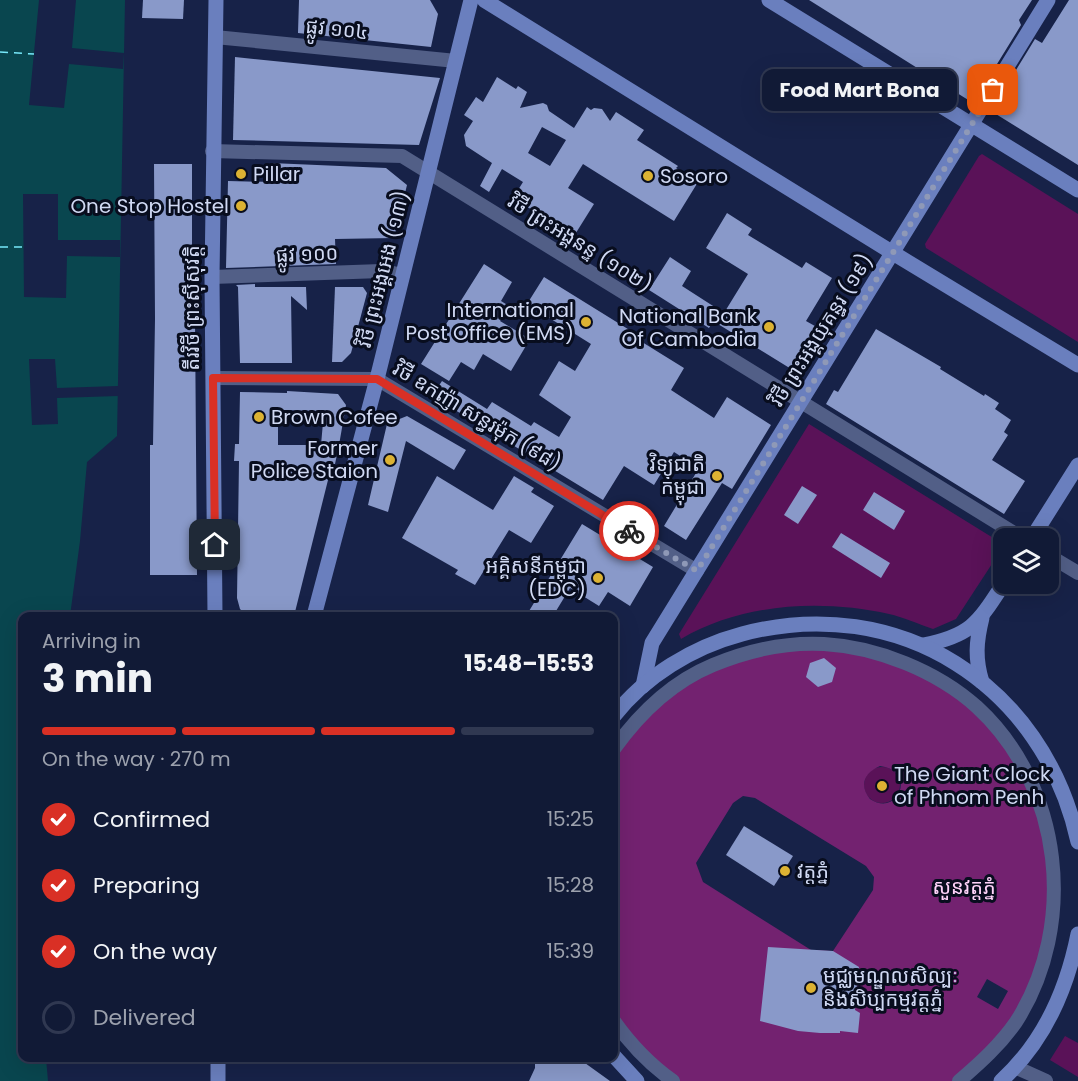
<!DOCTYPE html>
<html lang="en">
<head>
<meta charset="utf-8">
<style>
	body { margin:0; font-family:Poppins,"Noto Sans Khmer",sans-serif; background:#1e2742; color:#f1f3f6; height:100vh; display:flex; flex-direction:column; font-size:22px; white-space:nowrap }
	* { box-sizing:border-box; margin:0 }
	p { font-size:20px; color:#9ca1ad }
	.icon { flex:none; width:33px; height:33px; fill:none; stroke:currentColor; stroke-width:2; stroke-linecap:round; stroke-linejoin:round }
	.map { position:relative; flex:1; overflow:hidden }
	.drawer { position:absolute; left:18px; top:612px; width:600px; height:450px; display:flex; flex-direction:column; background:#111a36; border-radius:12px; box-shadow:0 6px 24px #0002,0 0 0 2px #303851 }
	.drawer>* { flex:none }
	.controls { position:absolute; left:993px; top:528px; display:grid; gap:12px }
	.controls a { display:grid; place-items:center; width:66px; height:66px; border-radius:12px; background:#111a36; box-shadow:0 6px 24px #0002,0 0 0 2px #303851; font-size:30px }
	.pin { position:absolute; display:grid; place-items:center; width:51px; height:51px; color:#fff; margin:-26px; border-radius:12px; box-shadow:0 3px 9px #0006 }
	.courier { position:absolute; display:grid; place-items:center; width:60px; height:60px; margin:-30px; border:4px solid #d93025; border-radius:50%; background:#fff; color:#222; box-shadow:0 2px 8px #0007 }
	.bubble { position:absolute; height:42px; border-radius:12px; background:#111a36; box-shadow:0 6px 24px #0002,0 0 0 2px #303851; font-size:20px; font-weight:700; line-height:42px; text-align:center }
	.overview em { font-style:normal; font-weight:700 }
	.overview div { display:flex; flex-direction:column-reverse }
	.overview { display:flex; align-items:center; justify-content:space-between; height:102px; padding:0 24px }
	h1 { font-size:39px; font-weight:700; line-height:45px }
	.bar { display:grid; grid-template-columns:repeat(4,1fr); gap:9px 6px; align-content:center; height:72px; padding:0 24px }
	.bar i { height:8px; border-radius:4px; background:#303851 }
	.bar .selected { background:#d93025 }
	.bar p { grid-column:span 4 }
	ol { padding:0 24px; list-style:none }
	li { display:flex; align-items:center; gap:18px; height:66px }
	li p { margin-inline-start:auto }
	li .icon { padding:6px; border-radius:50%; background:#d93025; color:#fff; stroke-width:4 }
	li:last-child { color:#9ca1ad }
	li i { width:33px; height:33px; border:3px solid #303851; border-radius:50% }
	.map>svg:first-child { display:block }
</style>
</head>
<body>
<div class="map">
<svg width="1078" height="1081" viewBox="0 0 1078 1081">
	<rect width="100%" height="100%" fill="#172248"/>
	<g fill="#5a1258">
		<polygon points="982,154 1078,214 1078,342 926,248 925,244 979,156"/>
		<path d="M809 424 1003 544V547L956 619 933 629C918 624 903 617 889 614 821 599 742 603 681 639L679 634Z"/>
		<circle cx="882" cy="785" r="18"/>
		<polygon points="1065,1036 1078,1043 1078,1077 1050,1060"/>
	</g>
	<path fill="#732270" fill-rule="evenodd" d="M824 647 879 656 932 678 975 709 1010 749 1036 795 1054 876 1044 958 1014 1021 955 1081H678L656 1066 614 1016V754L657 705 714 668 767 651ZM880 766C917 770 899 818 870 799 859 785 864 773 880 766ZM743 796 755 798 866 866 874 877 873 890 833 951 811 950 703 882 696 863 733 803ZM987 979 1008 991 998 1009 977 997Z"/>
	<polygon fill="#09464f" points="0,0 125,0 117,436 87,462 80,541 70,616 22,616 22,1058 46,1058 48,1081 0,1081"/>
	<g fill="#172248">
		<polygon points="39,0 76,0 72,48 124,53 123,69 69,64 64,108 29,105"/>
		<polygon points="23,194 58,194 58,240 120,240 120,257 67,256 66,298 24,297"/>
		<polygon points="29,359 55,359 57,388 118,386 118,396 57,398 58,424 32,425"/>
	</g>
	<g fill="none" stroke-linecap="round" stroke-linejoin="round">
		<g stroke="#77e8fa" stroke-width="1.5" stroke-dasharray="8 6" stroke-linecap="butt">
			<polyline points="0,52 34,54"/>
			<polyline points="0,247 24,247"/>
		</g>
	</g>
	<g fill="#8999c9" fill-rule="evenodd">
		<polygon points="143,0 184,0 183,19 142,18"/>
		<polygon points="299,0 430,0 438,14 431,47 298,33"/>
		<polygon points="809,0 1032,0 1019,20 1021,25 973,103"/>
		<polygon points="1069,0 1078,0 1078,165 991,111 1035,39 1042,43"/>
		<polygon points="235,57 372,71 440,78 419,145 233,140"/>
		<path d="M497 77 516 89 518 86 527 92 520 108 543 103 547 105 549 111 574 128 587 107 591 110 594 108 602 109 610 121 616 112 644 130 637 140 678 166 676 168 698 182 674 221 583 164 568 188 594 204 574 236 513 198 523 182 502 169 489 192 480 186 492 163 466 146 464 135 473 121 464 115 476 97 483 102ZM542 127 566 140 550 166 528 153Z"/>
		<polygon points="271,163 386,168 407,185 394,238 335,239 336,264 226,268 228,181 271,182"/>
		<polygon points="154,164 192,164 192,319 195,319 197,575 150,575 150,445 153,445 155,319"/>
		<polygon points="727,213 752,229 748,235 802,268 806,262 832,278 806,321 822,330 796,372 713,321 709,328 649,290 670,257 691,271 682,286 724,313 748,274 706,248"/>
		<polygon points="484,264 512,282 501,301 509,306 500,321 530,339 511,371 483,354 474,370 461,362 449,381 421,364"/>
		<polygon points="544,277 644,339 642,342 684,368 671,390 714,418 727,397 771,425 732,489 722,483 686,540 664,526 699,468 674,452 654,485 624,466 603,500 432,396 442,381 487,409 492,402 531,426 534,422 559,437 571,417 539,395 559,361 575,371 591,344 527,304"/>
		<polygon points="255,284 255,287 306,287 307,310 291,296 292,363 240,363 238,287 236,285"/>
		<polygon points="335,287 363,287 367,293 351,353 342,362 332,362"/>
		<polygon points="876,329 941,367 940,369 984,396 985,394 999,403 995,409 1011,420 1004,432 1008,435 992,460 1025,481 1004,514 826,404 834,390 838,392"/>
		<path d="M287 391 338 394 346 405 339 445 335 464H332L294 616H247L240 609 237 598 239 461H234L235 444H239L240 392 287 393ZM278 410 324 411 321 445H278Z"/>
		<polygon points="407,416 466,450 454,470 406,441 388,512 368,505 387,424"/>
		<polygon points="437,476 493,510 514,476 534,488 531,492 554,506 531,543 509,530 475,585 455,574 458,570 402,538"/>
		<polygon points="802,486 817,495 798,524 784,515"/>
		<polygon points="874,492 905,511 894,530 863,510"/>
		<polygon points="582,524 653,567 630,606 608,592 599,606 570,588 556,611 557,616 526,616"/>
		<polygon points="841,533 890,563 881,578 832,547"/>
		<polygon points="824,658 836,668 832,682 818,687 806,677 810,663"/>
		<polygon points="744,826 793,856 774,886 726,855"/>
		<polygon points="768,947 833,951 859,967 855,1010 860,1013 858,1033 840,1031 840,1033 820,1033 798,1031 760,1021"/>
		<polygon points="535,1058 578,1058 610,1081 529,1081 535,1068"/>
	</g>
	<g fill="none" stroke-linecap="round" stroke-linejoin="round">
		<g stroke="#525f87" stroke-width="14">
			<polyline points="215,37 456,61"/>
			<polyline points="212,151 402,156 1022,538"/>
			<polyline points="212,277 381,271 403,275"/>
			<polyline points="213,378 377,379 697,571"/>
			<polyline points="1048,555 1078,573"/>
			<path d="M614 749C639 714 672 682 713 665 747 651 787 642 824 644 877 647 937 671 977 707 1063 786 1078 925 1016 1022 1000 1045 980 1063 959 1081"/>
			<path d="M614 1021C631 1045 649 1064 673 1081"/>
			<polyline points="1015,1067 1046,1081"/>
		</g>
		<g stroke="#6a7fbe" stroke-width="15">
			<polyline points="484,0 893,253 1078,365"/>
			<polyline points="769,0 1078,190"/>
			<polyline points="1032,538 1078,465"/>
			<polyline points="215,616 212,277 216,0"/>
			<polyline points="314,616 377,379 471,0"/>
			<path d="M982 618C976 642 975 659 982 682"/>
			<path d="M923 645C971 636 978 623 1004 583"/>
			<polyline points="643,686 652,643 1048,0"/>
			<path d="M614 716C645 676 693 647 742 634 898 592 1044 685 1078 842"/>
			<polyline points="614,1056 637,1081"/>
			<polyline points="218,1058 218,1081"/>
			<path d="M1001 1081C1044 1042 1067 989 1078 934"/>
		</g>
	</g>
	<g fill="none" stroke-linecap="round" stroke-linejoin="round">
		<polyline stroke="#8f99b7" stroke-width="6" stroke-dasharray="0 10.8" points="629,531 697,571 993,90"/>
		<polyline stroke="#d93025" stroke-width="8" points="215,545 213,378 377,379 629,531"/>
	</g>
	<g fill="#dcb233" stroke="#080d1e" stroke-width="2">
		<circle cx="241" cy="174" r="6"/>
		<circle cx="648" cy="176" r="6"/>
		<circle cx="241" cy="206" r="6"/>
		<circle cx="586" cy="322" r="6"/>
		<circle cx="769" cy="327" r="6"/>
		<circle cx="259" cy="417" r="6"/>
		<circle cx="390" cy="460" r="6"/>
		<circle cx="717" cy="476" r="6"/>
		<circle cx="598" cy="578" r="6"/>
		<circle cx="882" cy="786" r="6"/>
		<circle cx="785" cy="871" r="6"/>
		<circle cx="811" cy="988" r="6"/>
	</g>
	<g text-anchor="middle" stroke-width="6" stroke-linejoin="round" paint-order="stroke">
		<g font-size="20" fill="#d0d9f3" stroke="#080d1e">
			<text transform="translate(337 29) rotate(6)" y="7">ផ្លូវ ១០៤</text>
			<text transform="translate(580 243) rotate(32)" y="7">វិថី ព្រះអង្គនន្ទ (១០២)</text>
			<text transform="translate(307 254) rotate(-2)" y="7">ផ្លូវ ១០០</text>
			<text transform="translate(383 269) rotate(-76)" y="7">វិថី ព្រះអង្គអេង (១៣)</text>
			<text transform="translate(192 308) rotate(-90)" y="7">តីរវិថី ព្រះស៊ីសុវត្តិ</text>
			<text transform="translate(821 330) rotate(-58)" y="7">វិថី ព្រះអង្គយុគន្ធរ (១៩)</text>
			<text transform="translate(477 416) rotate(31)" y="7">វិថី ឧកញ៉ា សន្ធរម៉ុក (៩៨)</text>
		</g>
		<g font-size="20" fill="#d0d9f3" stroke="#080d1e" text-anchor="start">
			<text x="253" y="181">Pillar</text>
			<text x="660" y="183">Sosoro</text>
			<text x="229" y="213" text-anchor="end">One Stop Hostel</text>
			<text x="574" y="317" text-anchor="end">International<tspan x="574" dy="23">Post Office (EMS)</tspan></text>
			<text x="757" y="323" text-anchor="end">National Bank<tspan x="757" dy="23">Of Cambodia</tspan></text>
			<text x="271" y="424">Brown Cofee</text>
			<text x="378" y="455" text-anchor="end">Former<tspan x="378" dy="23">Police Staion</tspan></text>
			<text x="705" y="471" text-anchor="end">វិទ្យុជាតិ<tspan x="705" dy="23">កម្ពុជា</tspan></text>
			<text x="586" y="573" text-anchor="end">អគ្គិសនីកម្ពុជា<tspan x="586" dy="23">(EDC)</tspan></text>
			<text x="894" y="781">The Giant Clock<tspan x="894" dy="23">of Phnom Penh</tspan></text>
			<text x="797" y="878">វត្ដភ្នំ</text>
			<text x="823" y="983">មជ្ឈមណ្ឌលសិល្បៈ<tspan x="823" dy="23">និងសិប្បកម្មវត្តភ្នំ</tspan></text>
		</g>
		<g font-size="20" fill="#ffd3fa" stroke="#080d1e">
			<text x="964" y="894">សួនវត្ដភ្នំ</text>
		</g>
	</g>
</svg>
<div class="controls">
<a><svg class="icon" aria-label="layers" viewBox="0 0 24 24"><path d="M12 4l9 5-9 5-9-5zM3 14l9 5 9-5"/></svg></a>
</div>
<div class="pin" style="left:993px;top:90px;background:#ea580c"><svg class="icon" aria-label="bag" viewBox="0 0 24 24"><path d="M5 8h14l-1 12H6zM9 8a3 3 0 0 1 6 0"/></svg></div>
<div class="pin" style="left:215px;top:545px;background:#1f2937"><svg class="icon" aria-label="home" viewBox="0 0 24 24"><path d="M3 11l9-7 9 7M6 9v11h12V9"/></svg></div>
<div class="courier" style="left:629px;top:531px"><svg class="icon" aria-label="bike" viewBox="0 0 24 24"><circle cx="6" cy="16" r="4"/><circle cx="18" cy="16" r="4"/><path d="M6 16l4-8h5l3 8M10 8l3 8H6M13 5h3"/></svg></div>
<div class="bubble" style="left:762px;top:69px;width:195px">Food Mart Bona</div>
<section class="drawer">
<div class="overview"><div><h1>3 min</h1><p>Arriving in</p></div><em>15:48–15:53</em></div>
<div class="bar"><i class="selected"></i><i class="selected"></i><i class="selected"></i><i></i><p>On the way · 270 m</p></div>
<ol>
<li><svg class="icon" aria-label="check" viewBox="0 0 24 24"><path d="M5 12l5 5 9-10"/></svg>Confirmed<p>15:25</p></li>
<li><svg class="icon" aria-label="check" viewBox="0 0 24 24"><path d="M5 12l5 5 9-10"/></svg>Preparing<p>15:28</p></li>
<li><svg class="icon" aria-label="check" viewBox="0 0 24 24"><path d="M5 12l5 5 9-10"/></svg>On the way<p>15:39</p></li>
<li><i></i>Delivered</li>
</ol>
</section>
</div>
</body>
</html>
